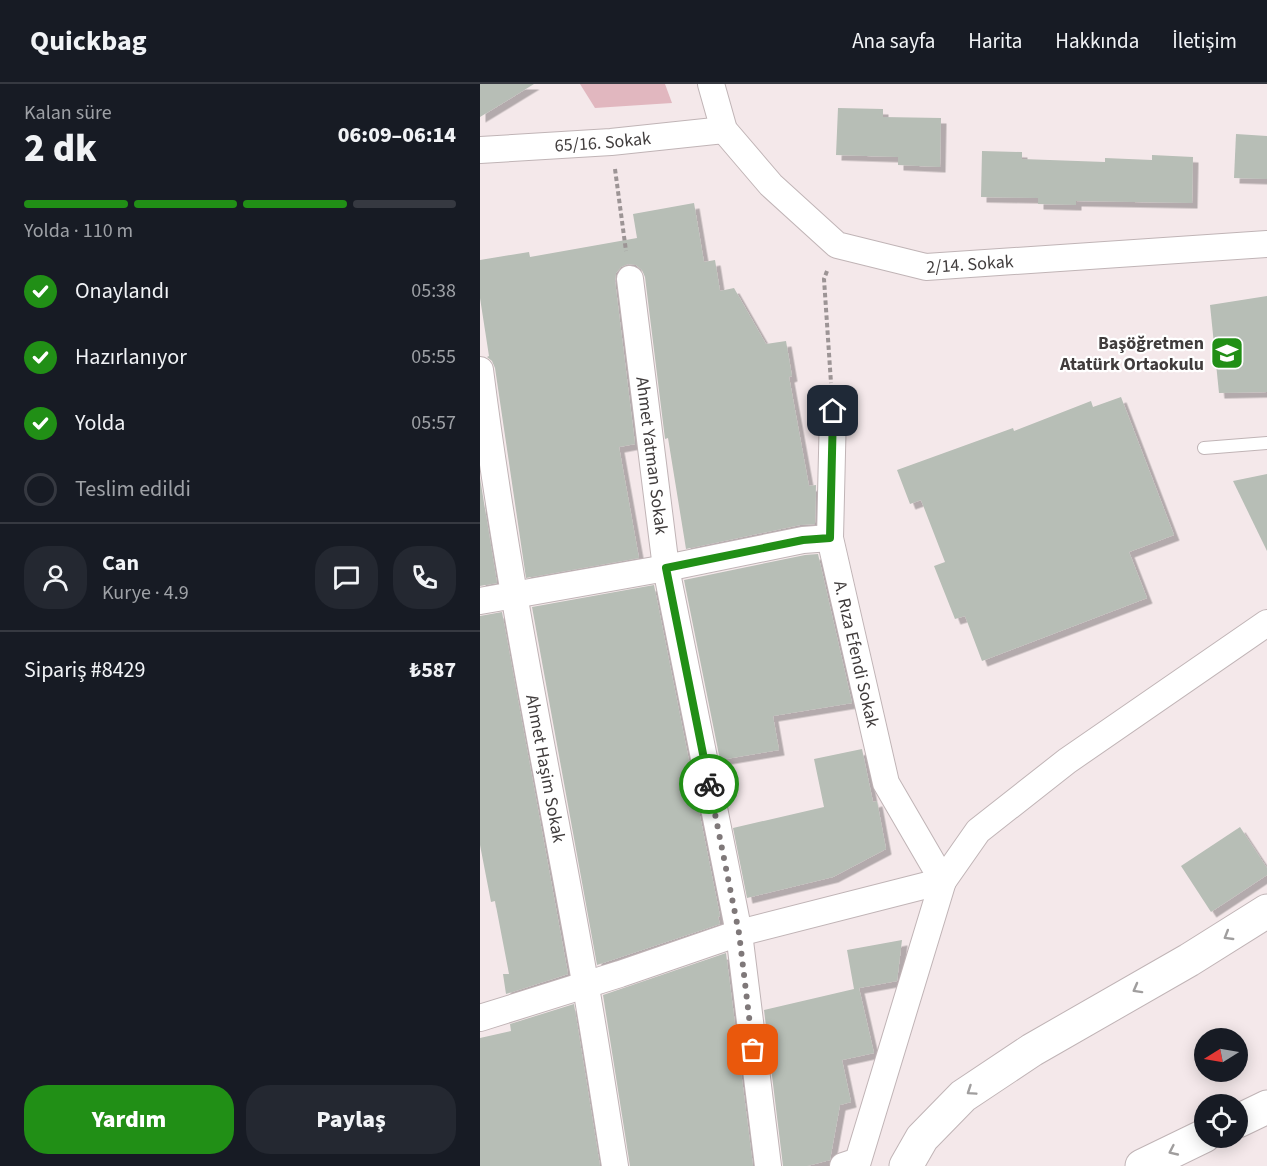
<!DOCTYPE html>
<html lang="tr">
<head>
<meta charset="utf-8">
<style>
	body { margin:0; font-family:"Source Sans 3",sans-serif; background:#242831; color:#f1f3f6; height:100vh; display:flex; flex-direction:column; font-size:22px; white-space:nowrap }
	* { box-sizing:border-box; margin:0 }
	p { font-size:20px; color:#9ea1a6 }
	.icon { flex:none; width:33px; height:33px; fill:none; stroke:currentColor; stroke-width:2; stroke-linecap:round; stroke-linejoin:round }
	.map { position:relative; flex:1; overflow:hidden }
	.panel { display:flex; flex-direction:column; background:#171b24; width:480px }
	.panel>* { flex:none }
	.needle { width:39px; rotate:259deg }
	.tools { position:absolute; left:714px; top:944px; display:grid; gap:12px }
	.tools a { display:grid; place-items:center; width:54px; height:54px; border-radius:50%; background:#171b24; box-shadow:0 3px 15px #0003; font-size:30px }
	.pin { position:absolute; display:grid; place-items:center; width:51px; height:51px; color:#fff; margin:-26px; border-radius:12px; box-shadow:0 3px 9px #0006 }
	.courier { position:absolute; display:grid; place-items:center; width:60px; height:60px; margin:-30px; border:4px solid #218f16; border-radius:50%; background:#fff; color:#222; box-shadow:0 2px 8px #0007 }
	.head em { font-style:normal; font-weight:800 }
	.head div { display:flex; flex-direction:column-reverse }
	.head { display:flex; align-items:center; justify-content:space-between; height:102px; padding:0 24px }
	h1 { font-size:39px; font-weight:800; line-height:45px }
	.bar { display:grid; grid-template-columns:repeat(4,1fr); gap:9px 6px; align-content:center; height:72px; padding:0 24px }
	.bar i { height:8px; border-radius:4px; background:#363941 }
	.bar .selected { background:#218f16 }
	.bar p { grid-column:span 4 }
	.line { display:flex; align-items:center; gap:15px; padding:0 24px; border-top:2px solid #363941 }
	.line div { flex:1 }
	.round { display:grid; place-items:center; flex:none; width:63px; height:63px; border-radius:24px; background:#242831 }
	ol { padding:0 24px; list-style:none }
	li { display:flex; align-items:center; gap:18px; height:66px }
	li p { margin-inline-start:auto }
	li .icon { padding:6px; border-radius:50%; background:#218f16; color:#fff; stroke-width:4 }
	li:last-child { color:#9ea1a6 }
	li i { width:33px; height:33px; border:3px solid #363941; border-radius:50% }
	.button { display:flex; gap:12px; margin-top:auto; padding:12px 24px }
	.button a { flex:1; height:69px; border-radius:24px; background:#218f16; color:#fff; font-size:24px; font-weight:800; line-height:69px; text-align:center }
	.button a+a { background:#242831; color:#f1f3f6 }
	header { display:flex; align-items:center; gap:36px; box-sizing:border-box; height:84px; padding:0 30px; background:#171b24; border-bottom:2px solid #363941 }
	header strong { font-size:28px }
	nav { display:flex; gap:33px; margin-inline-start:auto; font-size:21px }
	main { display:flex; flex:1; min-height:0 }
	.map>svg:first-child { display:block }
</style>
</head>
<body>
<header>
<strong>Quickbag</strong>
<nav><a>Ana sayfa</a><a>Harita</a><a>Hakkında</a><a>İletişim</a></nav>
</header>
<main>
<section class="panel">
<div class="head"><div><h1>2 dk</h1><p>Kalan süre</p></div><em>06:09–06:14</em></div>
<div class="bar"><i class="selected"></i><i class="selected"></i><i class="selected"></i><i></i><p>Yolda · 110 m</p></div>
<ol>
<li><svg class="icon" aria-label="check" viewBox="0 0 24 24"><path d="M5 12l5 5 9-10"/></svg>Onaylandı<p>05:38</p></li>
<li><svg class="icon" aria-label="check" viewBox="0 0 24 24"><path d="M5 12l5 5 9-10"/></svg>Hazırlanıyor<p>05:55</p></li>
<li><svg class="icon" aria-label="check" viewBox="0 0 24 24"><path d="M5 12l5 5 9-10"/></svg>Yolda<p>05:57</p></li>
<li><i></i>Teslim edildi</li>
</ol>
<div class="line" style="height:108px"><a class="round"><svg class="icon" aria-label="person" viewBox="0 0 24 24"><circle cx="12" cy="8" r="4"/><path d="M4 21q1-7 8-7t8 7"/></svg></a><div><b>Can</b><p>Kurye · 4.9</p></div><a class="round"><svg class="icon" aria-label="chat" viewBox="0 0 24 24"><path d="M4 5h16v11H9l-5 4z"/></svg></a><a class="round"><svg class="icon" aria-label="phone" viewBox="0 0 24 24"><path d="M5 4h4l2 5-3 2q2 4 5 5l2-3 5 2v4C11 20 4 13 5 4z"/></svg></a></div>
<div class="line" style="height:78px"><div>Sipariş #8429</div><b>₺587</b></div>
<div class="button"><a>Yardım</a><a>Paylaş</a></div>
</section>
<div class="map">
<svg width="787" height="1082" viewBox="0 0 787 1082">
	<defs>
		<filter id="shadow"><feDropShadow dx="5.5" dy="5.5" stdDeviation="0" flood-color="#0004"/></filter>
	</defs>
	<rect width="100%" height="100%" fill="#f4e8ea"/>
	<polygon fill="#e1b7bf" points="100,0 185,0 192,19 115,24"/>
	<g fill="#b7beb6" filter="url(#shadow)">
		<polygon points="0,0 54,0 0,33"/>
		<polygon points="358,24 403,25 403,33 461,34 460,83 418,81 418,73 356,71"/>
		<polygon points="756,50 787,52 787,95 754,94"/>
		<polygon points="502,67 542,68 542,75 625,78 625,74 672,76 672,71 713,73 712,119 596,117 596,121 558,120 558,114 501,113"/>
		<polygon points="214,119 224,178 235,176 240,207 254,204 286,260 306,257 312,292 309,293 329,402 336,401 335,440 320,441 206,465 188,354 185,355 165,193 162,186 156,181 148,180 141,183 136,189 135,197 155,360 139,363 159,474 46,494 15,284 12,277 7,273 9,272 0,214 0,176 49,168 50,173 157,154 153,130"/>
		<polygon points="787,212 787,308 739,309 730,221"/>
		<polygon points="641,313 694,451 649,468 667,514 502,577 485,532 475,535 454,482 465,478 441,416 430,420 417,386 533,344 534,347 611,317 613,323"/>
		<polygon points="787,390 787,467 753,397"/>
		<polygon points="0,394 17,499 0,502"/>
		<polygon points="338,470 372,619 293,632 299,666 240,676 204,496 325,471"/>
		<polygon points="174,501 240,832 238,833 240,840 117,881 52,523"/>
		<polygon points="22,528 88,890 26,910 23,890 29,890 15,817 11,818 0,761 0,532"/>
		<polygon points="382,665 393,718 397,717 406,765 353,793 267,814 253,744 344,723 334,675"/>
		<polygon points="760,743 787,784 787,791 731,828 701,782"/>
		<polygon points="422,856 417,897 379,904 394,969 362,976 371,1018 360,1021 350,1076 327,1082 303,1082 284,926 374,905 367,866"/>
		<polygon points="246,869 273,1082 150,1082 123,911"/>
		<polygon points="94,920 120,1082 0,1082 0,954 31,947 30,940"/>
	</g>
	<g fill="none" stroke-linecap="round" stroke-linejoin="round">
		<g stroke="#c0b4b6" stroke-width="14">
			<polyline id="lane" points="724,364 787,359"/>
		</g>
		<g stroke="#c0b4b6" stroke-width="28">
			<g id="street">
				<path id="s1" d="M231 0 244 46 291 101 357 161 446 183 787 160"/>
				<path id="s2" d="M0 66 131 58 244 46"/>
				<path id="s3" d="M150 195 186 484 259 849 288 1082"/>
				<path id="s4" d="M0 286C26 492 69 695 105 898 116 959 125 1021 135 1082"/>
				<path id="s5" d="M353 327 350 454 406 699 463 797"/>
				<polyline points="0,517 186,484 323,456 350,454"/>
				<polyline points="0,934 140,890 259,849 463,797"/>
				<polyline points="363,1082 378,1077 463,797 498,747 587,677 787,539"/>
			</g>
		</g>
		<g stroke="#c0b4b6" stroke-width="35">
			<g id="highway">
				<polyline points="758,1037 787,1023"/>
				<polyline points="426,1082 442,1054 483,1012 552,966 709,876 787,827"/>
				<polyline points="662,1082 724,1052"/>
			</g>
		</g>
		<g stroke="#9c9495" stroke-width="4" stroke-dasharray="4.5 3" stroke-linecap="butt">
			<polyline points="135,85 146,167"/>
			<polyline points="347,187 344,195 351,299"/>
		</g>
		<use href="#lane" stroke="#fff" stroke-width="12"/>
		<use href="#street" stroke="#fff" stroke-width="26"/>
		<use href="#highway" stroke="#fff" stroke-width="33"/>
	</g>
	<defs><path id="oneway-chevron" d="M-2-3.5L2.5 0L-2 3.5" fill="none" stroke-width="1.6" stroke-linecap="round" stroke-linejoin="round" transform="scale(1.5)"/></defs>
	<g stroke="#a09e9e">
		<use href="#oneway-chevron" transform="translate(748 852) rotate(149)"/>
		<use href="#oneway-chevron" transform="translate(657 905) rotate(151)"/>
		<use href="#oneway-chevron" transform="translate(491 1007) rotate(146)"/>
		<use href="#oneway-chevron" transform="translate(693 1067) rotate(155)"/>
	</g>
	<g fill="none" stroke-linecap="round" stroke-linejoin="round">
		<polyline stroke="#7f7879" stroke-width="6" stroke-dasharray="0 10.8" points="229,700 259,849 273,966"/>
		<polyline stroke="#218f16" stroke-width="8" points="229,700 186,484 323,456 350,454 353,327"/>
	</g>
	<defs>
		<g id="school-square" transform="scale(1.725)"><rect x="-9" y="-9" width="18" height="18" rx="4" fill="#218f16" stroke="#fff"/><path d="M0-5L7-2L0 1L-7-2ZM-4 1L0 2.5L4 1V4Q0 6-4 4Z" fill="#fff"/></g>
	</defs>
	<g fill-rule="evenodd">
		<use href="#school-square" x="747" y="269"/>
	</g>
	<g text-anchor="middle" stroke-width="4.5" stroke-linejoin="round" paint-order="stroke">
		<g font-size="18" fill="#403c3c" stroke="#fff">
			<text dy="6" stroke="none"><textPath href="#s2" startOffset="123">65/16. Sokak</textPath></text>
			<text dy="6" stroke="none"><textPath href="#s1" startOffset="345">2/14. Sokak</textPath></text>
			<text dy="6" stroke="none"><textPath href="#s3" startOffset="178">Ahmet Yatman Sokak</textPath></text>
			<text dy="6" stroke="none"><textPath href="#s5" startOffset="246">A. Rıza Efendi Sokak</textPath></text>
			<text dy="6" stroke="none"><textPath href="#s4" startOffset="404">Ahmet Haşim Sokak</textPath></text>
		</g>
		<g font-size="18" font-weight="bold" fill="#403c3c" stroke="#fff" text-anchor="end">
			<text x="724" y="265">Başöğretmen<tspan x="724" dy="21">Atatürk Ortaokulu</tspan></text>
		</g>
	</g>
</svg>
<div class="tools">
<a><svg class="needle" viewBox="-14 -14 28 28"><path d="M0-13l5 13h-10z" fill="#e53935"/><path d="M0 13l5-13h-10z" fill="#9ea1a6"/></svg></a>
<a><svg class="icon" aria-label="locate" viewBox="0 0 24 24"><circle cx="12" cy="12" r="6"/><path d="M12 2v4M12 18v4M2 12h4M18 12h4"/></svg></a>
</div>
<div class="pin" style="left:273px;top:966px;background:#ea580c"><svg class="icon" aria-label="bag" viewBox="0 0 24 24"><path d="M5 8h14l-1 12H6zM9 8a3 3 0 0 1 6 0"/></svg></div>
<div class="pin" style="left:353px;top:327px;background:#1f2937"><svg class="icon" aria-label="home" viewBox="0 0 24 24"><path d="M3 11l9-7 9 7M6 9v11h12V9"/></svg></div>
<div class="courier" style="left:229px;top:700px"><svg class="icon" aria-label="bike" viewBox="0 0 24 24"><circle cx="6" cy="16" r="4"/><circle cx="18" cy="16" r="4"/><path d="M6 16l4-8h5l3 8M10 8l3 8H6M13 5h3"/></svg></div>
</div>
</main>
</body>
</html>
